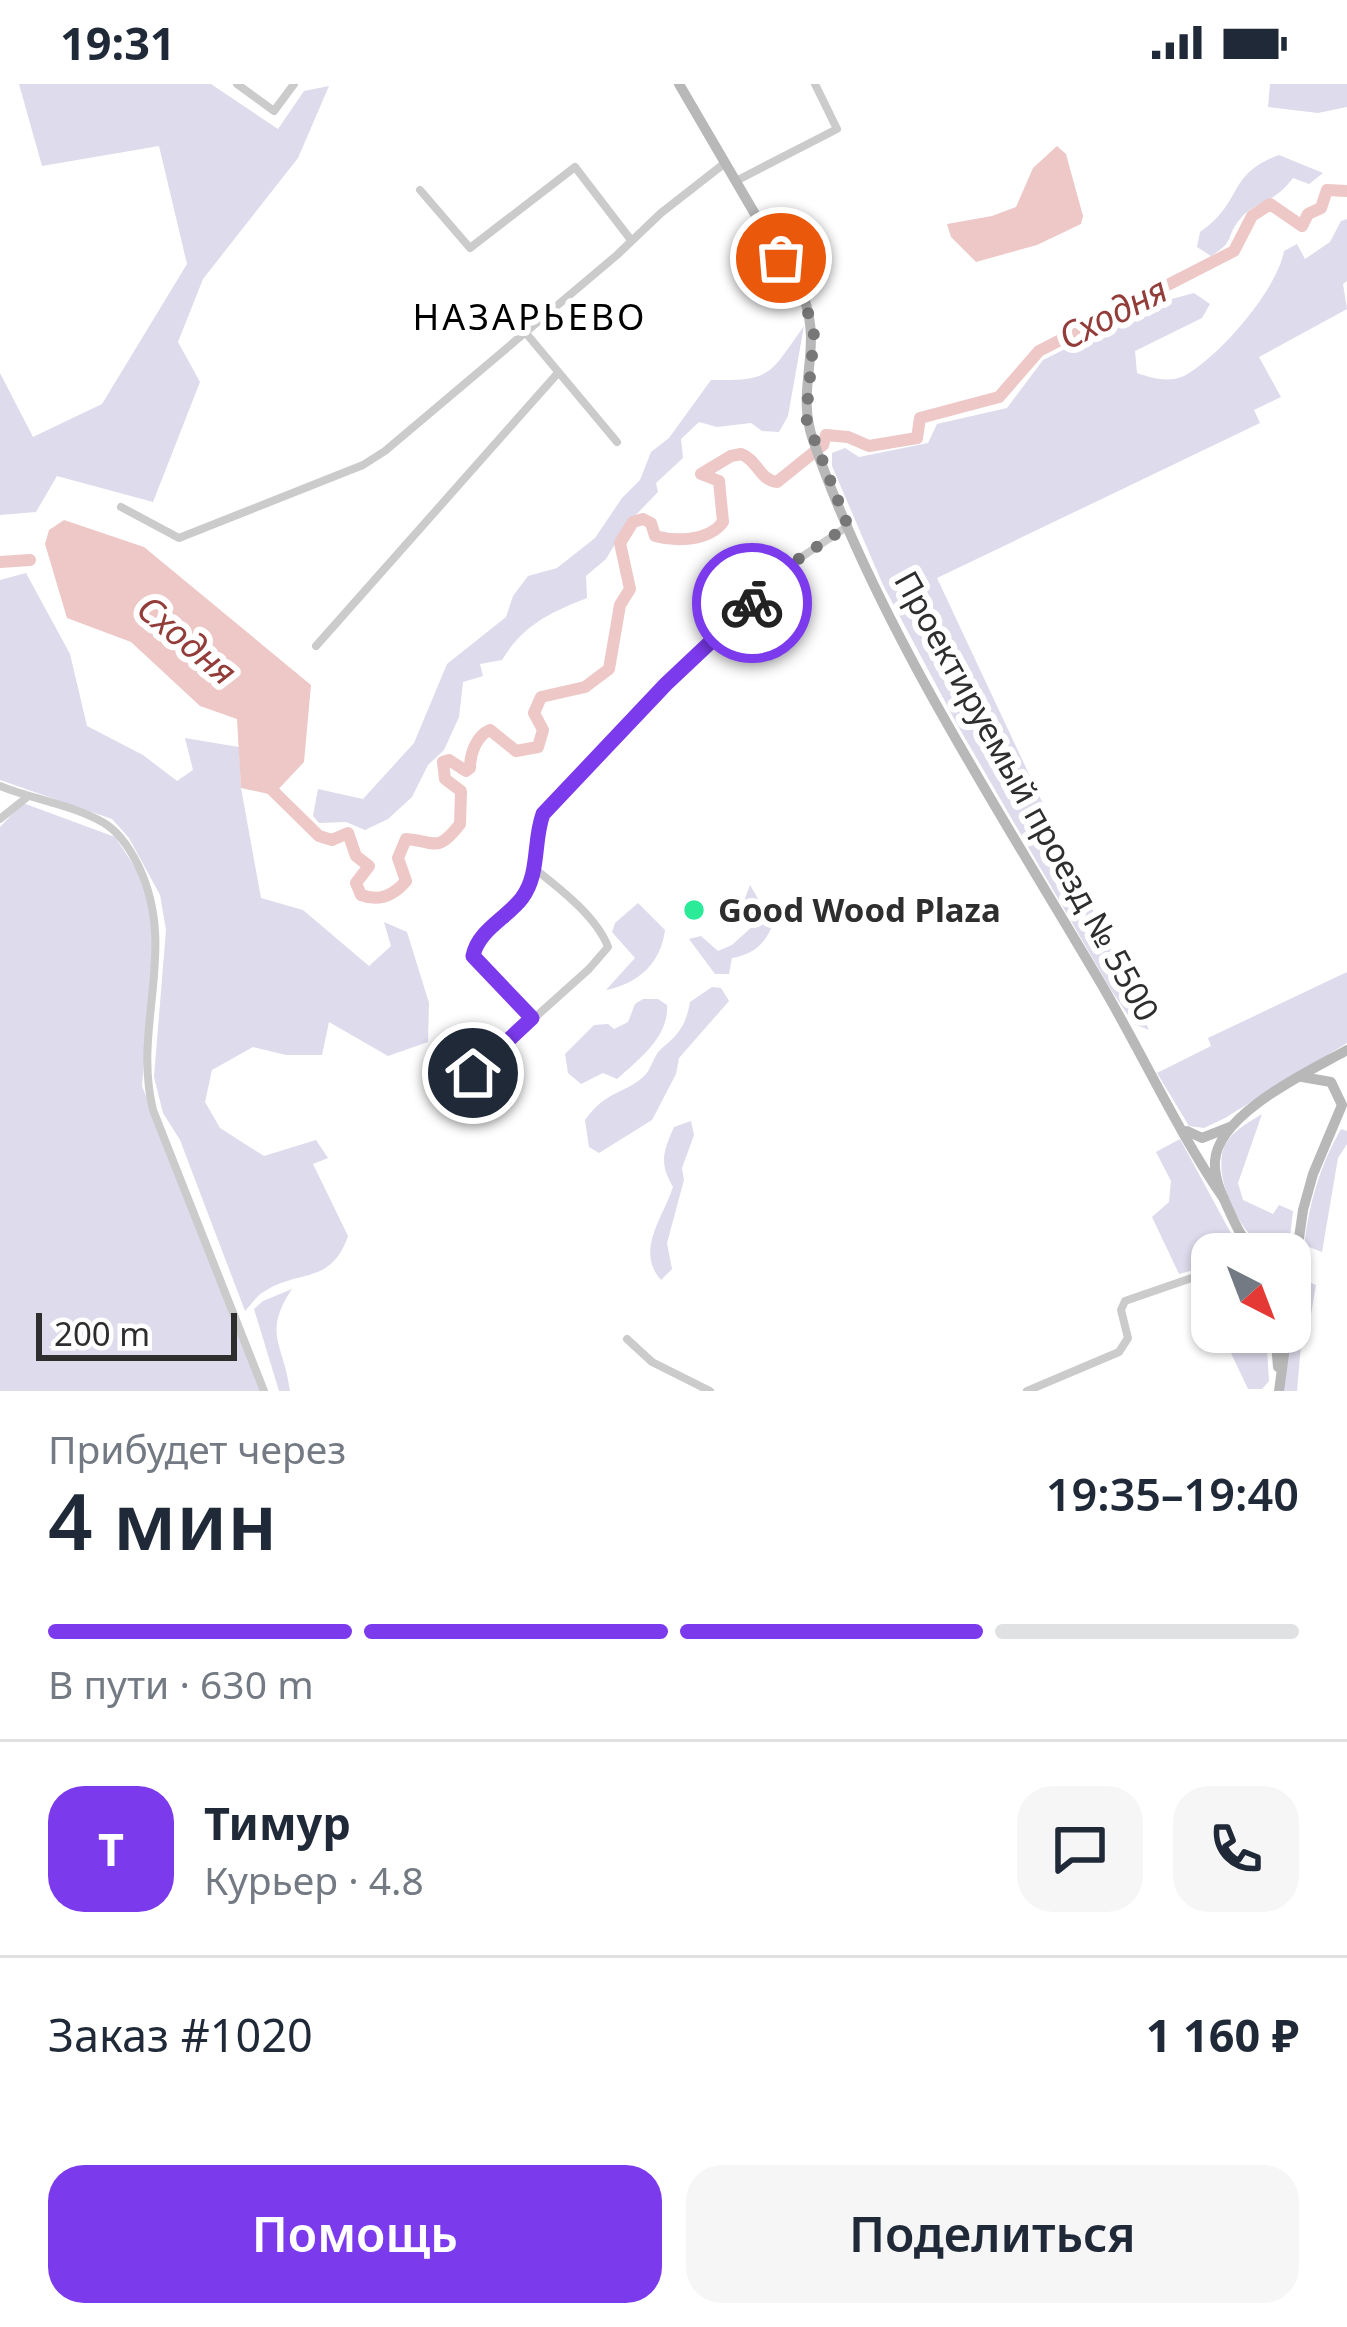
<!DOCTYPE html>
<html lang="ru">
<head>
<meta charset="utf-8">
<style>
	body { margin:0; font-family:"Noto Sans",sans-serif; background:#f6f6f7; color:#1f2937; height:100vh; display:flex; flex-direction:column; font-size:45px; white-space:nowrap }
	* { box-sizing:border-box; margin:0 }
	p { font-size:39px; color:#747a83 }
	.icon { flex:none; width:66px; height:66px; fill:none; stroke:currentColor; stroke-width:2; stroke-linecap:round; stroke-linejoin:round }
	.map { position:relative; height:1307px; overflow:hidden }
	.sheet { display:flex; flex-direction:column; background:#fff; flex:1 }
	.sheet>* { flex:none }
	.needle { width:78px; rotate:138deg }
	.fabs { position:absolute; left:1191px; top:1149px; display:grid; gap:24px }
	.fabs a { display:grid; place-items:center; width:120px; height:120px; border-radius:24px; background:#fff; box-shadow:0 3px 9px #0004; font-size:60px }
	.scale { position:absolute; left:36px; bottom:30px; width:201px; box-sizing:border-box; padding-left:12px; border:6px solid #2e2e2e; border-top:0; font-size:33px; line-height:42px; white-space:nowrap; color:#2e2e2e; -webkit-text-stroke:9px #fff; paint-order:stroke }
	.pin { position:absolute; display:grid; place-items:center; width:102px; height:102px; color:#fff; margin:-51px; border:6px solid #fff; border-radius:50%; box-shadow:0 3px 12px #0007 }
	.courier { position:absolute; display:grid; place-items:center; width:120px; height:120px; margin:-60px; border:9px solid #7c3aed; border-radius:50%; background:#fff; color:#222; box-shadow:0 3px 15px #0007 }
	.overview em { font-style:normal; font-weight:600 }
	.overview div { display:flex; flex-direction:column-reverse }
	.overview { display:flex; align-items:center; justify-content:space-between; height:204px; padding:0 48px }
	h1 { font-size:78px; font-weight:600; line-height:90px }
	.bar { display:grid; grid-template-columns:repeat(4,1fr); gap:18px 12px; align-content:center; height:144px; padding:0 48px }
	.bar i { height:15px; border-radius:9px; background:#e0e1e3 }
	.bar .selected { background:#7c3aed }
	.bar p { grid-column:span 4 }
	.line { display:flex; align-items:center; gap:30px; padding:0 48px; border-top:3px solid #e0e1e3 }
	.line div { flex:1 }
	.round { display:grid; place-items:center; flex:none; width:126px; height:126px; border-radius:36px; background:#f6f6f7 }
	.primary-button { display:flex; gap:24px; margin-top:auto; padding:24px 48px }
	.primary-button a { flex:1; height:138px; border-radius:36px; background:#7c3aed; color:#fff; font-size:48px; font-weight:600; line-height:138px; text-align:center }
	.primary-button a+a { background:#f6f6f7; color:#1f2937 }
	.status { display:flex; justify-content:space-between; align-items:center; height:84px; padding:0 60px; background:#fff; direction:ltr }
	.status svg { height:33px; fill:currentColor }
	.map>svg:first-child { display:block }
</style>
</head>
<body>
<div class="status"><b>19:31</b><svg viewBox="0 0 49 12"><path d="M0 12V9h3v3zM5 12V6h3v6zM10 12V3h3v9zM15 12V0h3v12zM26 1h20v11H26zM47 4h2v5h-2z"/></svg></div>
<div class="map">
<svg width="1347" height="1307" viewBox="0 0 1347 1307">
	<rect width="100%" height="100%" fill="#fff"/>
	<g fill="#dddbec">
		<polygon points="19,0 211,0 278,45 304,7 329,2 298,74 203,195 178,258 200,298 153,418 57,392 36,428 0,431 0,289 33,353 102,320 187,180 159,62 42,82"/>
		<polygon points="1270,0 1347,0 1347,23 1318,29 1268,23"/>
		<path d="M1279 71 1323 89 1309 100 1293 94C1273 121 1256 116 1240 135 1225 153 1236 157 1211 172L1197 163 1200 148C1244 118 1226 90 1279 71Z"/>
		<path d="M1347 135V197L1343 200 1347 225 1259 273 1281 313 1254 326 1260 339 937 494 1149 946 1134 940 1111 906 958 642 883 501 832 382V369L845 364 859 373 928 359 937 340 1007 324 1043 276 1157 219 1194 209 1210 220 1202 234 1135 267 1137 289C1151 294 1169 299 1184 292 1219 273 1277 206 1284 167L1297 160 1305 175 1330 158 1341 137Z"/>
		<path d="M804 242 788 332 779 348 762 347 751 339 717 343 699 338 681 355 683 374 656 399 658 408 627 440 606 475 586 492 587 514C551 528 523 541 502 576L480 580 483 592 463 598 459 633 444 666 428 681 412 713 388 735 365 746 346 738 319 739 313 732 318 705 363 715 414 659 447 580 506 533 513 512 528 492 557 484 595 454 622 414 640 396 651 368 669 354 711 296C772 297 769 291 804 242Z"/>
		<path d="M26 489 70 570 87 642 143 671 177 697 193 686 185 654 239 663 241 704 261 814 303 826 369 882 391 862 384 838 407 848 429 919 428 958 388 972 329 938 322 971H286L253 963 212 986 205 1018 220 1044 264 1072 316 1056 328 1074 313 1080 348 1152C331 1201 300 1185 265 1207 257 1211 251 1221 245 1227L180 1056 163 1029 154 993 166 846 160 811 129 754 112 735 0 696V496Z"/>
		<polygon points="23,719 115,753 137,786 156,838 142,1002 262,1307 0,1307 0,743"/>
		<path d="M750 801 773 840C765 860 754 870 732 874L729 890H715L689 855 701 852 718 867 732 861 754 841 744 817Z"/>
		<path d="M638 819 665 846C661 879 638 900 606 906L635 874 612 848 615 839Z"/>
		<polygon points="1347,888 1347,959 1225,1034 1204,1044 1189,1042 1157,989 1211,962 1208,954"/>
		<path d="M712 903 721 904 729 917 679 974 676 990 652 1036 599 1069 589 1063 585 1036C608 1004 626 1011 646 990 652 983 654 971 661 965 678 951 686 942 690 918Z"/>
		<path d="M643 915H658L667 921C669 953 639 975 617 995L603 989 581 1000 568 989 565 970 594 941 608 940 614 945 628 938 635 920Z"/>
		<path d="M1262 1030 1238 1099 1243 1116 1273 1130 1279 1121 1293 1127 1289 1161 1274 1168C1243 1159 1210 1092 1225 1061 1233 1046 1248 1039 1262 1030Z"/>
		<path d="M691 1037 694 1051 682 1084 684 1096 667 1159 672 1185 661 1196C635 1167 663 1134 673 1103 659 1079 663 1068 674 1043Z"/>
		<path d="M1341 1045 1347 1047V1060L1338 1074 1322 1168 1304 1161C1309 1120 1320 1081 1341 1045Z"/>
		<polygon points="1180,1055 1240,1166 1238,1170 1212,1170 1212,1181 1179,1190 1152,1133 1169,1118 1171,1097 1156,1068"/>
		<polygon points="1299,1194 1316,1201 1306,1260 1301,1261 1297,1307 1282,1307"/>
		<path d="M292 1205C262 1250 284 1259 290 1307H279L254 1225 263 1217Z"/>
		<polygon points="1266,1248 1269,1297 1262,1305 1248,1305 1222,1250"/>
	</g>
	<g fill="#edc8c7">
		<polygon points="1057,62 1066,70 1083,132 1081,140 1037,161 976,178 951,153 947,140 992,132 1016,123 1033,84"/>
		<polygon points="64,436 144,463 311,601 304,678 273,711 241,704 237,635 200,622 131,558 67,534 45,460 49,446"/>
	</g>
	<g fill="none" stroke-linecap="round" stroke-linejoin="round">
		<g stroke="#edc8c7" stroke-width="12">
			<polyline points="0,478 30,476"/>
			<path d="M264 698 319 752 332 756 348 749 356 772 369 782 356 799 361 811C380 818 394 811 406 797L398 774 406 755C435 757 437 770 460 740L461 707 445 695 443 678 449 676 466 687 470 684C470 670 476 652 490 646L516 667 538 663 543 646 534 629 541 613 585 603 609 585 620 521 630 505 620 459 633 438 643 435 651 439 655 452C676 458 709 457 723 438L719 397 701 390 731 372 741 370C758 376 759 396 777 398L823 361 826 351 848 353 869 362 917 354 920 334 999 313 1039 267 1234 167 1252 132 1270 120 1302 142 1308 130 1321 124 1327 106 1347 107"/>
		</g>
		<g stroke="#cbcbcb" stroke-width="8">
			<polyline points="237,0 274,27 294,0"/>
			<polyline points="736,97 837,45 815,0"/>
			<polyline points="420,106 470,164 575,83 631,156"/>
			<polyline points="525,248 617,358"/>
			<polyline points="121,423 179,454 363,381 385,367 617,171 661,129 725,79"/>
			<polyline points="316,562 557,290"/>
			<path d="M0 702C34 716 71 720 104 739 119 748 130 765 138 781 179 865 132 941 153 1026L264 1307"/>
			<polyline points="0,735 26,714"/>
			<path d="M532 935 473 872C478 845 509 834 523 813 528 805 531 793 535 785"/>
			<path d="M473 989 589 885 608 863C597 833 559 804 535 785L538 745 543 730 666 600 782 486 848 442"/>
			<polyline points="627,1255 652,1278 710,1307"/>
			<polyline points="1027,1307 1119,1268 1128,1254 1121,1226 1125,1217 1212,1187"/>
		</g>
		<g stroke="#b8b8b8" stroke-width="10">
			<path d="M679 0 804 214C823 268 795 304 813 356 876 538 995 720 1093 886 1138 960 1175 1044 1224 1115"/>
			<polyline points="1187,1047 1202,1054 1230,1043"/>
			<path d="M1256 1170C1243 1157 1235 1140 1227 1122 1221 1109 1214 1093 1215 1077 1218 1029 1310 987 1347 966"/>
			<polyline points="1290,1218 1303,1126 1313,1090 1342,1021 1331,998 1302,993"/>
			<polyline points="1275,1248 1278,1283"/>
			<polyline points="1279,1307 1287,1248"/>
		</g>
	</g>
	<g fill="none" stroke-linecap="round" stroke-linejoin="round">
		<polyline stroke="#777" stroke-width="12" stroke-dasharray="0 21.6" points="752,519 782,486 848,442 806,334 814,251 804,214 781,174"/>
		<path stroke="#7c3aed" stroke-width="15" d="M473 989 532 934 473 872C478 846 507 834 522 814 540 790 533 757 543 730L666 600 752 519"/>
	</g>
	<circle fill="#2bea98" stroke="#fff" stroke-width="4.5" cx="694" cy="826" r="12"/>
	<g text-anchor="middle" stroke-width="12" stroke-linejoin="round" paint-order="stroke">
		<g font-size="33" fill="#2e2e2e" stroke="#fff">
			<text transform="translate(1027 712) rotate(61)" y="12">Проектируемый проезд № 5500</text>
		</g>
		<g font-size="33" font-weight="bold" fill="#2e2e2e" stroke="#fff" text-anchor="start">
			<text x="718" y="838">Good Wood Plaza</text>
		</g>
		<g font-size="36" font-style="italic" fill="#933d3a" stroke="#fff">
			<text transform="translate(1113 229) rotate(-27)" y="13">Сходня</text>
			<text transform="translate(187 556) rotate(40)" y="13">Сходня</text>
		</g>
		<g font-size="36" letter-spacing="3" fill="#000" stroke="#fff">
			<text x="530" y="246">НАЗАРЬЕВО</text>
		</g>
	</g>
</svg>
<div class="fabs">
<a><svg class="needle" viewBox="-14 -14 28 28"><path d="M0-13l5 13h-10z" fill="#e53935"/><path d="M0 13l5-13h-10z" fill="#747a83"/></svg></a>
</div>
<div class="scale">200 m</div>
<div class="pin" style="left:781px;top:174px;background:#ea580c"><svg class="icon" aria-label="bag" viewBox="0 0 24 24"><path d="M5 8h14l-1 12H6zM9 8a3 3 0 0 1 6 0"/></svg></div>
<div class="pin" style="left:473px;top:989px;background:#1f2937"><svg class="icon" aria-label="home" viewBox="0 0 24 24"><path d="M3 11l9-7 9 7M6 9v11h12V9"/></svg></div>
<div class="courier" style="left:752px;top:519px"><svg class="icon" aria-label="bike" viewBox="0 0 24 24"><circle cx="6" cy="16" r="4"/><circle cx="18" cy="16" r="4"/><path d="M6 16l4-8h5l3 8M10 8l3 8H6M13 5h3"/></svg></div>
</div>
<section class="sheet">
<div class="overview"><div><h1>4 мин</h1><p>Прибудет через</p></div><em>19:35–19:40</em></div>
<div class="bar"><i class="selected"></i><i class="selected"></i><i class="selected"></i><i></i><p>В пути · 630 m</p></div>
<div class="line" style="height:216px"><b class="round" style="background:#7c3aed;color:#fff">Т</b><div><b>Тимур</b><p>Курьер · 4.8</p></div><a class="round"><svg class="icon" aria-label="chat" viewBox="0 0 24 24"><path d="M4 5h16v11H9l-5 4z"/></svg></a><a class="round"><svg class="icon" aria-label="phone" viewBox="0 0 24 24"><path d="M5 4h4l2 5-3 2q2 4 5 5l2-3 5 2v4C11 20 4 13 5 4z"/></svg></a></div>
<div class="line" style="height:156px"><div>Заказ #1020</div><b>1 160 ₽</b></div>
<div class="primary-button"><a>Помощь</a><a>Поделиться</a></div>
</section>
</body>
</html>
